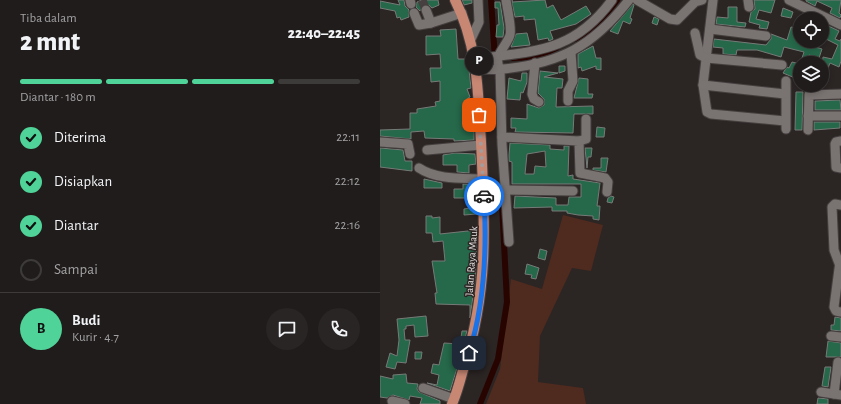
<!DOCTYPE html>
<html lang="id">
<head>
<meta charset="utf-8">
<style>
	body { margin:0; font-family:"Alegreya Sans",sans-serif; background:#282524; color:#f1f3f6; height:100vh; display:flex; flex-direction:column; font-size:15px; white-space:nowrap }
	* { box-sizing:border-box; margin:0 }
	p { font-size:13px; color:#a2a1a3 }
	.icon { flex:none; width:22px; height:22px; fill:none; stroke:currentColor; stroke-width:2; stroke-linecap:round; stroke-linejoin:round }
	.map { position:relative; flex:1; overflow:hidden }
	.details { display:flex; flex-direction:column; background:#201c1b; width:380px }
	.details>* { flex:none }
	.tools { position:absolute; left:413px; top:12px; display:grid; gap:8px }
	.tools a { display:grid; place-items:center; width:36px; height:36px; border-radius:50%; background:#201c1b; box-shadow:0 2px 6px #0003,0 0 0 1px #3d3a3a; font-size:20px }
	.pin { position:absolute; display:grid; place-items:center; width:34px; height:34px; color:#fff; margin:-17px; border-radius:8px; box-shadow:0 2px 6px #0006 }
	.courier { position:absolute; display:grid; place-items:center; width:40px; height:40px; margin:-20px; border:3px solid #1a73e8; border-radius:50%; background:#fff; color:#222; box-shadow:0 1px 5px #0007 }
	.bubble { position:absolute; height:28px; border-radius:14px; background:#201c1b; box-shadow:0 2px 6px #0003,0 0 0 1px #3d3a3a; font-size:13px; font-weight:800; line-height:28px; text-align:center }
	.overview em { font-style:normal; font-weight:800 }
	.overview div { display:flex; flex-direction:column-reverse }
	.overview { display:flex; align-items:center; justify-content:space-between; height:68px; padding:0 20px }
	h1 { font-size:26px; font-weight:800; line-height:30px }
	.bar { display:grid; grid-template-columns:repeat(4,1fr); gap:6px 4px; align-content:center; height:48px; padding:0 20px }
	.bar i { height:5px; border-radius:3px; background:#3d3a3a }
	.bar .on { background:#4fd398 }
	.bar p { grid-column:span 4 }
	.line { display:flex; align-items:center; gap:10px; padding:0 20px; border-top:1px solid #3d3a3a }
	.line div { flex:1 }
	.round { display:grid; place-items:center; flex:none; width:42px; height:42px; border-radius:21px; background:#282524 }
	ol { padding:0 20px; list-style:none }
	li { display:flex; align-items:center; gap:12px; height:44px }
	li p { margin-inline-start:auto }
	li .icon { padding:4px; border-radius:50%; background:#4fd398; color:#111; stroke-width:4 }
	li:last-child { color:#a2a1a3 }
	li i { width:22px; height:22px; border:2px solid #3d3a3a; border-radius:50% }
	main { display:flex; flex:1; min-height:0 }
	.map>svg:first-child { display:block }
</style>
</head>
<body>
<main>
<section class="details">
<div class="overview"><div><h1>2 mnt</h1><p>Tiba dalam</p></div><em>22:40–22:45</em></div>
<div class="bar"><i class="on"></i><i class="on"></i><i class="on"></i><i></i><p>Diantar · 180 m</p></div>
<ol>
<li><svg class="icon" aria-label="check" viewBox="0 0 24 24"><path d="M5 12l5 5 9-10"/></svg>Diterima<p>22:11</p></li>
<li><svg class="icon" aria-label="check" viewBox="0 0 24 24"><path d="M5 12l5 5 9-10"/></svg>Disiapkan<p>22:12</p></li>
<li><svg class="icon" aria-label="check" viewBox="0 0 24 24"><path d="M5 12l5 5 9-10"/></svg>Diantar<p>22:16</p></li>
<li><i></i>Sampai</li>
</ol>
<div class="line" style="height:72px"><b class="round" style="background:#4fd398;color:#111">B</b><div><b>Budi</b><p>Kurir · 4.7</p></div><a class="round"><svg class="icon" aria-label="chat" viewBox="0 0 24 24"><path d="M4 5h16v11H9l-5 4z"/></svg></a><a class="round"><svg class="icon" aria-label="phone" viewBox="0 0 24 24"><path d="M5 4h4l2 5-3 2q2 4 5 5l2-3 5 2v4C11 20 4 13 5 4z"/></svg></a></div>
</section>
<div class="map">
<svg width="461" height="404" viewBox="0 0 461 404">
	<rect width="100%" height="100%" fill="#2b2524"/>
	<polygon fill="#4f2a1e" points="183,215 223,225 211,271 192,268 160,336 158,382 203,388 206,404 106,404 120,369 131,279 162,289"/>
	<g fill="none" stroke-linecap="round" stroke-linejoin="round">
		<g stroke="#280400" stroke-width="6">
			<polyline points="111,0 115,59"/>
			<path d="M195 39C213 31 225 16 237 0"/>
			<polyline points="133,58 158,57 176,48"/>
			<polyline points="100,404 118,359 127,302 122,204"/>
		</g>
	</g>
	<g fill="#26684a" stroke="#767b78" fill-rule="evenodd">
		<polygon points="18,0 24,0 25,6 29,10 29,17 21,20 20,17 17,18 15,11 0,8 0,1 20,5"/>
		<polygon points="42,0 58,0 59,5 52,8 49,5 44,4 40,11 36,7 37,2"/>
		<polygon points="82,0 92,0 92,3 84,5"/>
		<polygon points="132,0 132,2 165,0 167,8 173,5 181,20 206,6 211,14 196,24 170,31 173,39 169,41 168,38 158,40 155,19 144,20 144,16 135,17 132,3"/>
		<polygon points="374,0 395,0 391,13 379,10 376,19 389,22 387,29 379,28 380,25 369,22 371,12 375,9"/>
		<polygon points="426,0 461,0 459,13 461,15 460,18 450,13 452,8 437,1 435,6 426,1"/>
		<polygon points="115,2 120,2 124,28 123,37 116,37 117,25 119,25 118,8 115,8"/>
		<polygon points="253,4 254,5 250,18 252,19 250,24 243,21 238,34 230,31"/>
		<polygon points="348,7 357,7 357,22 366,23 365,27 336,24 337,17 348,18"/>
		<polygon points="403,8 413,12 411,18 401,16"/>
		<polygon points="274,17 279,19 277,25 272,23"/>
		<polygon points="442,23 459,31 455,39 460,41 461,39 461,61 459,67 450,63 448,68 442,66 443,57 452,59 458,45 444,38 447,30 442,28"/>
		<polygon points="411,27 420,29 420,41 433,41 432,46 442,49 439,58 429,55 428,60 422,58 424,52 404,47 401,57 377,50 357,50 356,55 343,54 343,48 333,47 334,39 386,45 391,39 391,34 407,40"/>
		<polygon points="76,29 78,59 87,59 89,70 91,88 87,89 90,97 88,98 89,106 93,116 89,119 91,128 93,128 94,132 94,140 74,141 74,139 45,138 44,131 31,132 31,139 0,136 0,130 30,129 30,113 37,113 37,109 56,106 55,102 60,101 60,81 51,82 50,68 61,68 60,54 46,55 46,36 61,36 60,30"/>
		<polygon points="147,33 150,45 131,47 136,34"/>
		<polygon points="213,46 216,58 221,58 221,70 216,69 216,66 202,71 201,67 198,68 198,54"/>
		<polygon points="412,62 420,64 415,78 403,73 407,67 409,68"/>
		<polygon points="179,66 185,66 185,71 179,73"/>
		<polygon points="160,71 178,73 164,77 183,79 182,88 177,88 176,107 213,106 213,114 194,114 193,133 135,132 136,128 131,128 131,118 147,119 147,104 159,108 164,105 164,99 158,93"/>
		<polygon points="142,73 147,73 147,82 143,93 141,92 140,100 127,99 129,78 141,81"/>
		<polygon points="199,78 208,79 208,94 213,94 212,98 194,98"/>
		<polygon points="416,92 423,92 422,130 415,130"/>
		<polygon points="460,100 461,110 435,110 435,101"/>
		<polygon points="434,122 460,122 460,128 434,130"/>
		<polygon points="217,127 225,128 224,137 216,137"/>
		<path d="M130 143 170 145V149L184 150V146H189L188 176 193 175V179L220 183 217 206H220L219 220 213 219V216L198 215 187 213V211H172V207L134 208 135 196 176 198V205H188L189 197H201V184H132V162L129 161V155ZM165 151 166 167 155 166 154 174H145L147 154Z"/>
		<polygon points="0,148 23,150 25,161 32,161 32,171 0,167"/>
		<polygon points="205,148 212,148 211,157 208,157 207,168"/>
		<polygon points="75,153 95,154 96,164 89,165 89,173 77,172 77,165 63,165 63,155"/>
		<polygon points="221,158 228,158 226,172 213,170 213,168 221,168"/>
		<polygon points="44,179 62,183 62,188 44,188"/>
		<polygon points="83,184 96,185 97,193 90,194 90,198 74,198 74,189 83,189"/>
		<polygon points="231,196 234,197 232,203 227,202 228,198"/>
		<polygon points="96,207 97,214 84,215 84,209"/>
		<polygon points="46,216 52,216 52,218 60,217 60,234 97,230 95,281 90,318 90,305 56,304 55,293 57,293 52,261 65,261 63,241 53,242 52,233 46,233"/>
		<polygon points="160,249 167,251 165,260 158,258"/>
		<polygon points="147,264 159,268 156,279 151,278 152,275 145,274"/>
		<polygon points="46,316 48,336 35,337 34,325 26,326 26,329 24,329 25,340 30,340 26,363 17,362 15,369 6,367 10,353 17,356 19,340 17,319"/>
		<polygon points="455,317 461,318 461,331 451,330 451,325 454,325"/>
		<polygon points="82,331 87,331 81,352 79,351 78,365 70,391 47,383 57,385 59,375 51,373 53,364 59,365 64,343 80,344"/>
		<polygon points="448,341 461,343 461,357 446,357"/>
		<polygon points="35,352 42,352 41,359 35,359"/>
		<polygon points="445,367 451,367 448,387 442,386"/>
		<polygon points="26,374 27,383 38,384 37,389 39,392 60,401 60,404 40,404 42,398 30,396 29,400 13,395 7,398 0,397 0,376 13,379 13,375"/>
		<polygon points="438,398 448,399 448,404 437,404"/>
	</g>
	<g fill="none" stroke-linecap="round" stroke-linejoin="round">
		<polyline stroke="#464140" stroke-width="9" stroke-dasharray="9 4.5" stroke-linecap="butt" points="42,0 46,10"/>
		<g stroke="#45403f" stroke-width="11">
			<g id="minor">
				<polyline points="30,0 31,4"/>
				<path d="M126 0C127 8 132 28 130 35 127 46 112 56 120 69L122 144 129 242"/>
				<polyline points="257,0 290,19 297,20 315,2 322,0"/>
				<polyline points="333,0 323,85 327,112 331,114 405,121"/>
				<polyline points="368,0 369,7"/>
				<polyline points="409,0 461,25"/>
				<polyline points="46,10 51,23 82,13"/>
				<polyline points="34,13 39,25 51,23"/>
				<polyline points="330,29 386,36"/>
				<polyline points="315,33 320,55 326,58 402,65"/>
				<polyline points="91,39 99,22 98,0"/>
				<path d="M95 59C154 51 193 53 232 0"/>
				<polyline points="155,63 152,94 154,99 159,102"/>
				<path d="M97 70C105 69 113 70 122 69 180 64 213 46 249 0"/>
				<polyline points="406,81 406,129"/>
				<polyline points="323,85 405,94"/>
				<polyline points="188,101 188,91 193,81 191,53"/>
				<polyline points="428,116 461,116"/>
				<polyline points="428,130 429,95 461,94"/>
				<polyline points="122,137 199,141 200,173 225,178 228,182 227,192"/>
				<polyline points="199,141 206,139 206,119"/>
				<polyline points="461,141 456,142 455,144 456,167 461,168"/>
				<polyline points="0,142 28,144 30,154"/>
				<polyline points="47,150 101,145"/>
				<path d="M39 168C57 180 82 178 103 179"/>
				<polyline points="125,190 193,191"/>
				<polyline points="460,261 454,307 456,311 461,312"/>
				<polyline points="460,266 454,250 452,207 455,204 461,205"/>
				<polyline points="451,336 461,337"/>
				<polyline points="43,388 74,399"/>
				<polyline points="441,392 461,395"/>
				<polyline points="454,394 458,362"/>
				<polyline points="12,401 25,404"/>
			</g>
		</g>
		<g stroke="#45403f" stroke-width="12">
			<path id="major" d="M72 404C77 393 80 381 83 370 109 291 105 223 101 142 98 92 98 45 75 0"/>
		</g>
		<use href="#minor" stroke="#797371" stroke-width="9"/>
		<use href="#major" stroke="#c88773" stroke-width="10"/>
	</g>
	<g fill="none" stroke-linecap="round" stroke-linejoin="round">
		<polyline stroke="#a29d9c" stroke-width="4" stroke-dasharray="0 7.2" points="99,115 104,196"/>
		<path stroke="#1a73e8" stroke-width="5" d="M89 353C105 303 107 248 104 196"/>
	</g>
	<g text-anchor="middle" stroke-width="3" stroke-linejoin="round" paint-order="stroke">
		<g font-size="11" fill="#e2dedd" stroke="#2b2524">
			<text transform="translate(91 261) rotate(-86)" y="4">Jalan Raya Mauk</text>
		</g>
	</g>
</svg>
<div class="tools">
<a><svg class="icon" aria-label="locate" viewBox="0 0 24 24"><circle cx="12" cy="12" r="6"/><path d="M12 2v4M12 18v4M2 12h4M18 12h4"/></svg></a>
<a><svg class="icon" aria-label="layers" viewBox="0 0 24 24"><path d="M12 4l9 5-9 5-9-5zM3 14l9 5 9-5"/></svg></a>
</div>
<div class="pin" style="left:99px;top:115px;background:#ea580c"><svg class="icon" aria-label="bag" viewBox="0 0 24 24"><path d="M5 8h14l-1 12H6zM9 8a3 3 0 0 1 6 0"/></svg></div>
<div class="pin" style="left:89px;top:353px;background:#1f2937"><svg class="icon" aria-label="home" viewBox="0 0 24 24"><path d="M3 11l9-7 9 7M6 9v11h12V9"/></svg></div>
<div class="courier" style="left:104px;top:196px"><svg class="icon" aria-label="car" viewBox="0 0 24 24"><path d="M5 17H2v-5l4-1 3-4h7l3 4 3 1v5h-3M9 17h6M6 11h13"/><circle cx="7" cy="17" r="2"/><circle cx="17" cy="17" r="2"/></svg></div>
<div class="bubble" style="left:85px;top:47px;width:28px">P</div>
</div>
</main>
</body>
</html>
